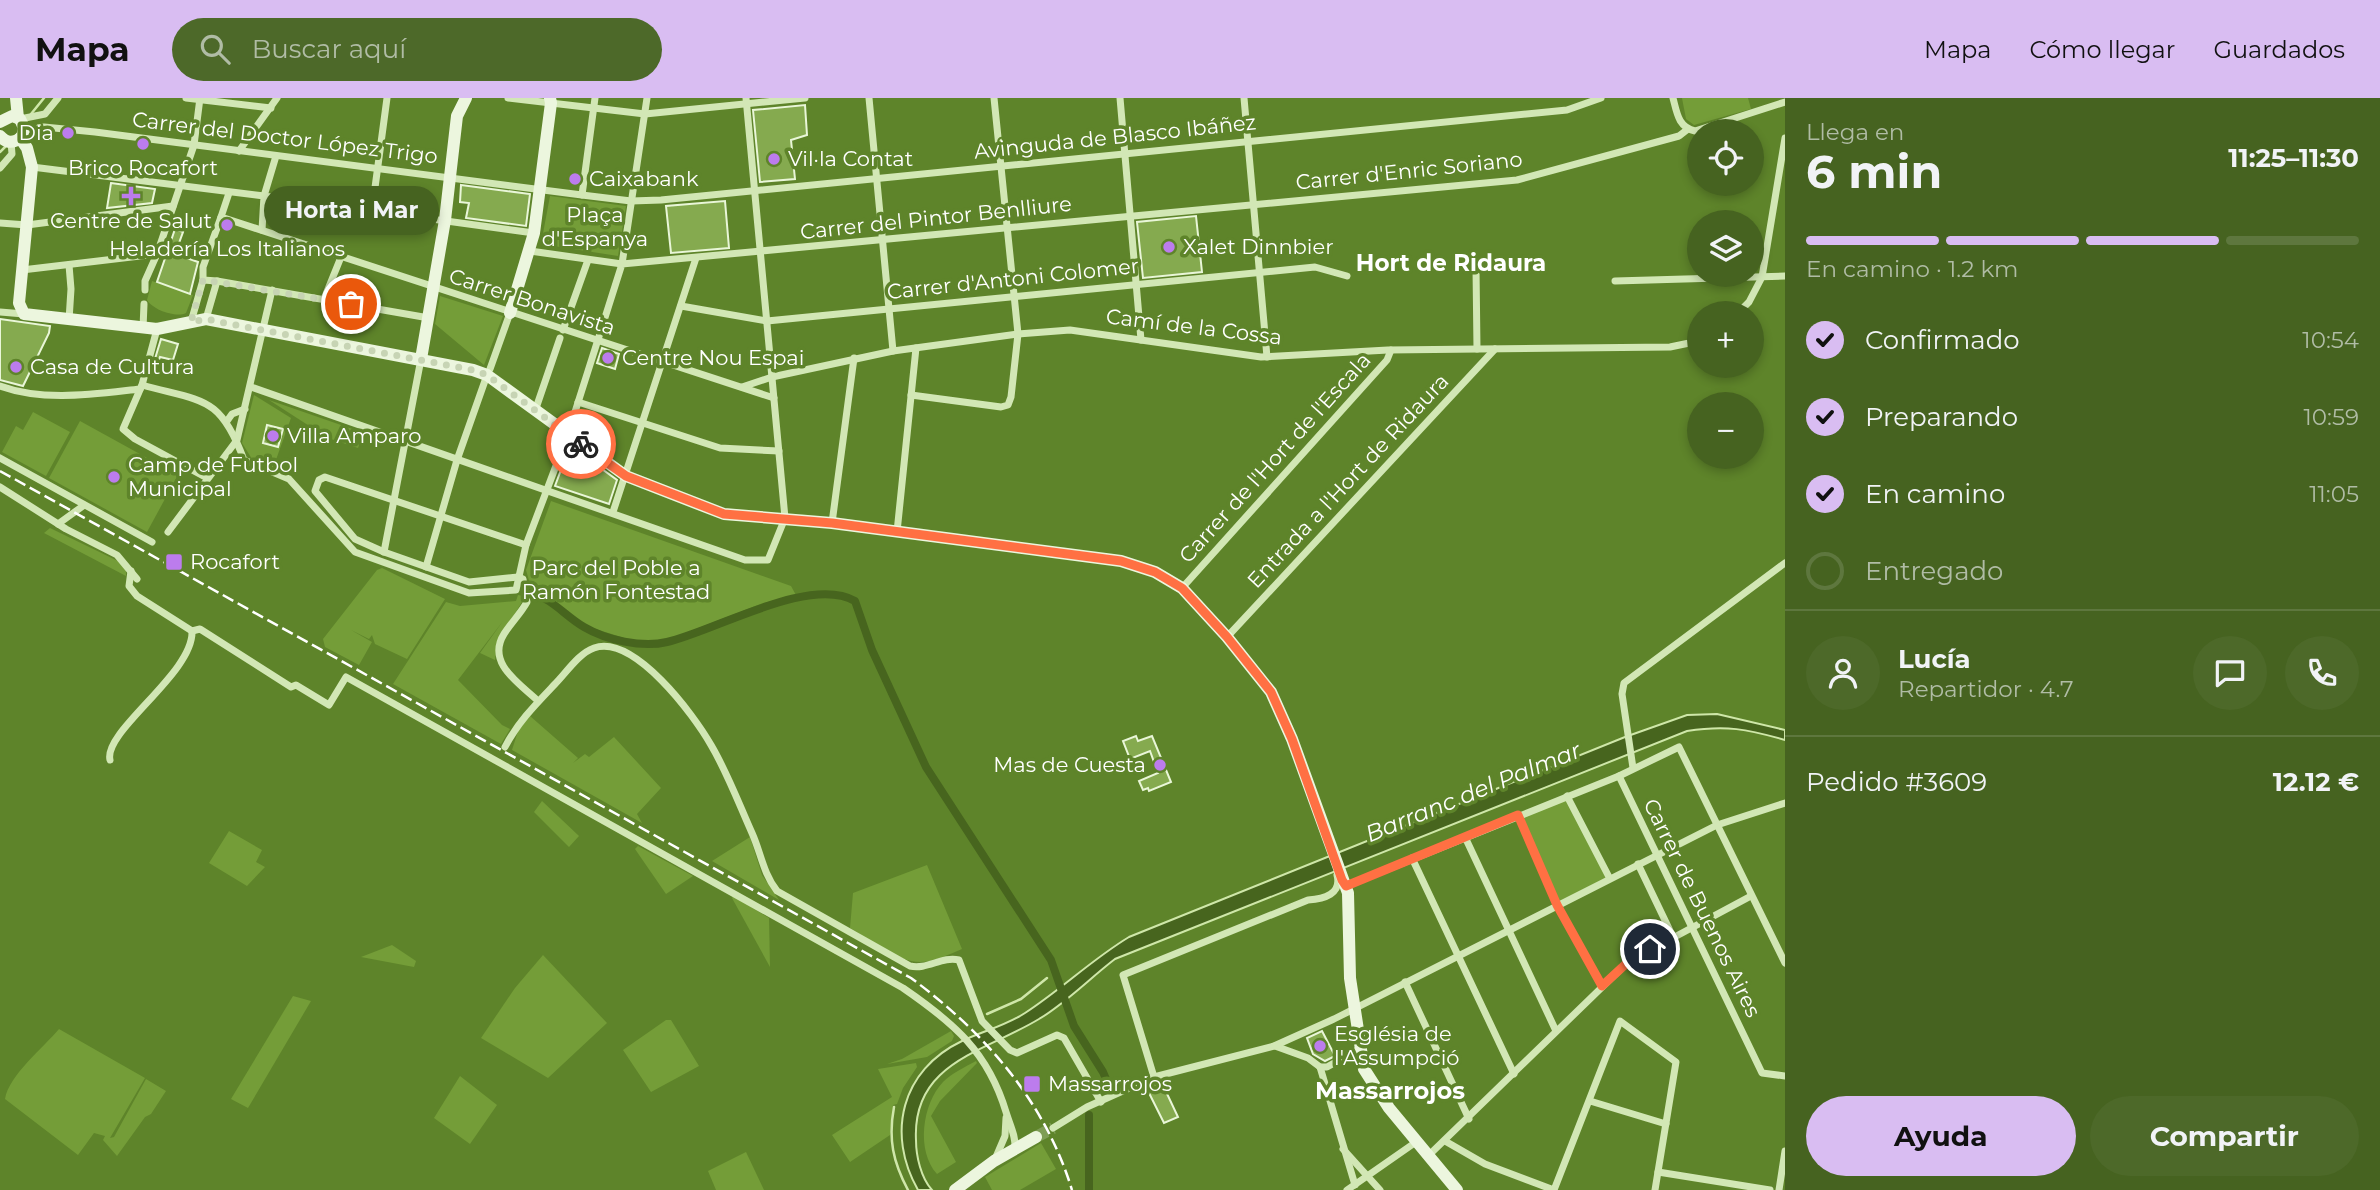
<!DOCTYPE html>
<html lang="es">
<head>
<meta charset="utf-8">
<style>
	body { margin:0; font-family:Montserrat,sans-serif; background:#4d6929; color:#f1f3f6; height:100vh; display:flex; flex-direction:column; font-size:26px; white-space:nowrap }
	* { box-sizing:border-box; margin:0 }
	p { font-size:23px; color:#b0bca5 }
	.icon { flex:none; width:38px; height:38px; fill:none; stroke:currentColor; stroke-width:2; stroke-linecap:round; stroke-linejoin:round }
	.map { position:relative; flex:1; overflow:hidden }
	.side { display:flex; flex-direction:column; background:#466320; width:595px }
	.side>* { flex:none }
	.controls { position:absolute; left:1687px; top:21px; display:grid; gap:14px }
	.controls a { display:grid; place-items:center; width:77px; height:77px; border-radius:50%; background:#466320; box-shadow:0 4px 10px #0003; font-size:35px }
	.pin { position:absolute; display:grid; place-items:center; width:60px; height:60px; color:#fff; margin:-30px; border:4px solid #fff; border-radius:50%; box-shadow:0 2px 7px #0007 }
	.courier { position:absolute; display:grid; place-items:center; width:70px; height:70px; margin:-35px; border:5px solid #ff7043; border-radius:50%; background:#fff; color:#222; box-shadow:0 2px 9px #0007 }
	.bubble { position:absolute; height:49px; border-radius:24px; background:#466320; box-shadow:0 4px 10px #0003; font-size:23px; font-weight:700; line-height:49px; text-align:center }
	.headline em { font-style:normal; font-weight:700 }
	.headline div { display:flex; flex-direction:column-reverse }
	.headline { display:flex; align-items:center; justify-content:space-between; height:119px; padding:0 21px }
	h1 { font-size:46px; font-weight:700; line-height:52px }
	.bar { display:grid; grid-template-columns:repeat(4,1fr); gap:10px 7px; align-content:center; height:84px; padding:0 21px }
	.bar i { height:9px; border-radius:5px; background:#5e773e }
	.bar .active { background:#d9bdf2 }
	.bar p { grid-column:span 4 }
	.line { display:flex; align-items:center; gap:18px; padding:0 21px; border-top:2px solid #5e773e }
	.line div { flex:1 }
	.round { display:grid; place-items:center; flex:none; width:74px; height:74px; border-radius:37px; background:#4d6929 }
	ol { padding:0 21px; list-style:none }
	li { display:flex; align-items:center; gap:21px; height:77px }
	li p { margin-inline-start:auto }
	li .icon { padding:7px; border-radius:50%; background:#d9bdf2; color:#111; stroke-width:4 }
	li:last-child { color:#b0bca5 }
	li i { width:38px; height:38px; border:4px solid #5e773e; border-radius:50% }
	.primary-button { display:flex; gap:14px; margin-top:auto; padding:14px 21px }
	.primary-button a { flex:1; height:80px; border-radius:42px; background:#d9bdf2; color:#111; font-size:28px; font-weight:700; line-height:80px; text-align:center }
	.primary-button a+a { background:#4d6929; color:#f1f3f6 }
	header { display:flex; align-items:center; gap:42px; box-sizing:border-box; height:98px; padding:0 35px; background:#d9bdf2; color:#111 }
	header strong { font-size:33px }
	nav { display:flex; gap:38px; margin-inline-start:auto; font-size:24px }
	.search { width:490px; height:63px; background:#4d6929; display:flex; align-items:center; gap:18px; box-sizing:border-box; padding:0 24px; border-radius:38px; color:#b0bca5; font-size:26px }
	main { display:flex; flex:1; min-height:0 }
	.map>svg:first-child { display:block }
</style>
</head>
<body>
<header>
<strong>Mapa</strong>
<div class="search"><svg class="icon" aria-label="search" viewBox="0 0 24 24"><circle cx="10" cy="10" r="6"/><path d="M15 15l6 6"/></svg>Buscar aquí</div>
<nav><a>Mapa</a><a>Cómo llegar</a><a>Guardados</a></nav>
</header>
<main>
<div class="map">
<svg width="1785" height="1092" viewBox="0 0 1785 1092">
	<rect width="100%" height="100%" fill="#5e842a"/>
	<g fill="#749d38">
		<polygon points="1682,0 1748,0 1751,11 1694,27 1686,21"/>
		<polygon points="550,98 626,108 618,158 541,146"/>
		<path d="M152 183 193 197 186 215C176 220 153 212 147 202Z"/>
		<polygon points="440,198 503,218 484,267 435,226"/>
		<polygon points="254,297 291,320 273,370 252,361 242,345"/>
		<polygon points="269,302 364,335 358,350 328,340"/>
		<polygon points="33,314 70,334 46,378 2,354 16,328 23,332"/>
		<polygon points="80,323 178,377 147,434 49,380"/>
		<polygon points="551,403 791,488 797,499 763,505 665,543 634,543 586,528 554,503 532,493 526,472"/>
		<polygon points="50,430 120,464 126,472 126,478 44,435"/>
		<polygon points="382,470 445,501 407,561 375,546 372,537 369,541 351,532 372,544 359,567 325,549 323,541 377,472"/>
		<polygon points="518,497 523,498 522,504 497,544 495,562 480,555 503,523 458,582 502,627 510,631 501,646 393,586 446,504 460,508 516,503"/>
		<polygon points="530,618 578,660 573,665 585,656 589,659 614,639 661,690 637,716 642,725 512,652 518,633"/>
		<polygon points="1566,700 1610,780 1558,806 1519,717"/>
		<polygon points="542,703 579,738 569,749 534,714"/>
		<polygon points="229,733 262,752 256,764 265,769 247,788 209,765"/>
		<polygon points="750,739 762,777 779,802 712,763"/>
		<polygon points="638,748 693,778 666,796 635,751"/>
		<path d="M927 767 962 851C950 856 933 864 920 864 897 864 870 841 850 830L853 795Z"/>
		<polygon points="733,798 769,820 770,869 732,800"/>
		<polygon points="392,847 416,863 414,869 361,859"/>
		<polygon points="543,857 607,925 548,980 481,940 515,890"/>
		<polygon points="293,898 311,903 248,1010 231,1001"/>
		<polygon points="666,922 671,922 699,968 651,994 623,952"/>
		<path d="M59 931 145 980 110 1040 114 1039 146 981 166 993 151 1016 145 1019 117 1058 103 1042 105 1038 94 1035 78 1057 5 1001C9 977 44 949 59 931Z"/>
		<polygon points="951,933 954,938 952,943 927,959 887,966 902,961"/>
		<path d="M976 963 977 965 940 1003 931 1018 956 1064 937 1076C916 1053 922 1006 943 984 952 975 965 969 976 963Z"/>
		<polygon points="916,965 917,969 903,990 897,1006 893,1007 890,1037 850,1064 832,1037 892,999 878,971"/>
		<polygon points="460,978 497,1007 470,1046 434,1020"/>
		<polygon points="1041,1045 1056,1071 1020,1092 992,1092 985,1079"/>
		<polygon points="746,1054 764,1092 716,1092 708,1073"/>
	</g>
	<path fill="#47651e" stroke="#cfe7a9" stroke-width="2" d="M1717 616 1785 632V642C1747 631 1726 627 1687 633L1115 861C1090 880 1066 905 1039 921 985 954 912 964 916 1042 916 1058 921 1080 932 1092H918C886 1036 901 972 962 943 983 933 1005 928 1025 915 1062 891 1091 862 1129 839L1625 639 1687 617Z"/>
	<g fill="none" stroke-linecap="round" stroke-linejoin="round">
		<g stroke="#cfe7a9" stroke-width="2.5">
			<polyline points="31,16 44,0"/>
			<polyline points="0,54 6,48"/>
			<polyline points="987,916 1021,901 1047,880"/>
			<path d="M894 1009C888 1041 893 1064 908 1092"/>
		</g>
		<g stroke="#47651e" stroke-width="8">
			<path d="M531 495C553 501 565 518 584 529 606 542 642 550 667 544 715 533 810 477 855 503L872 552 926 669 1051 862 1074 928 1103 974 1106 981V988"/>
			<polyline points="1089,1017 1089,1092"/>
		</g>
	</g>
	<g fill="#85aa4f" stroke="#e9f6d8" stroke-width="2">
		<polygon points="805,7 807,37 791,42 795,81 760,84 753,12"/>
		<polygon points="111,85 155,91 152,105 107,110"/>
		<polygon points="461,87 530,96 526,128 466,120 469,105 460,104"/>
		<polygon points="725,103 729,150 671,155 666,108"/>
		<polygon points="1196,118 1202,174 1143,180 1137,124"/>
		<polygon points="175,131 183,134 175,156 198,164 190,196 157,184"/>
		<polygon points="0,221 50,228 49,235 23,288 0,282"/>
		<polygon points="161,241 178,246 173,262 160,259 158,265 154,264"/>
		<polygon points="602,250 619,256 615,271 597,265"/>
		<polygon points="267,327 283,331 278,349 263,345"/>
		<polygon points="570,348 617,382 609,406 555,388"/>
		<polygon points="1136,638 1138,643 1152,638 1171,684 1149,693 1148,690 1143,692 1139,683 1158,675 1150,653 1130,661 1123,643"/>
		<polygon points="1322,933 1335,958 1325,963 1313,956 1307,940"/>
		<polygon points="1161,983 1178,1019 1164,1025 1146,989"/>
	</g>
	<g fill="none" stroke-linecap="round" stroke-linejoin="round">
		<polyline stroke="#7e9d55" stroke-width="12" stroke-dasharray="12 6" stroke-linecap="butt" points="1036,1039 1053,1030"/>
		<g stroke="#d2e7b5" stroke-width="7">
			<polyline points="186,0 271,10"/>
			<polyline points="508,0 645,16 805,0"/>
			<polyline points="869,0 893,253"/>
			<polyline points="1120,0 1141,242"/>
			<polyline points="1244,0 1267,259"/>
			<path d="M1673 0C1677 15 1678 29 1695 33L1785 4"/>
			<polyline points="20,21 45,16 58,0"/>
			<polyline points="24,32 44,29 95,34 582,97 631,103 661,102 1567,12 1601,0"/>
			<polyline points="239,53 277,0"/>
			<polyline points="276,58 264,98 534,135"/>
			<polyline points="32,69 264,98 262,132"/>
			<polyline points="0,70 12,56 11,44"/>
			<polyline points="229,95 221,119 774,300"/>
			<polyline points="582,97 595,0"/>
			<polyline points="372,112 387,0"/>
			<polyline points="0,125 27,127 173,108"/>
			<polyline points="530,153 622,166 647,0"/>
			<polyline points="69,167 71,191 69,222"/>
			<polyline points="1476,170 1477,251"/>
			<polyline points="22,172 157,156"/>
			<polyline points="203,182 203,169 221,119"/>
			<polyline points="217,183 429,220"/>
			<polyline points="1615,183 1785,178"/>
			<polyline points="145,192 145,183 157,156 194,47 200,0"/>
			<polyline points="324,201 341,159"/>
			<polyline points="681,208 767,223 1315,169 1347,178"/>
			<polyline points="0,214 24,216"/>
			<polyline points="1738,215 1749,204 1762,179 1785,40"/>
			<polyline points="191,224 203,182 217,183 206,221"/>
			<polyline points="143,230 144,206"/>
			<polyline points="157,231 142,287 123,331 135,341 207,380"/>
			<polyline points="563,232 588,162"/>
			<polyline points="490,271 510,215"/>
			<path d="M142 287C203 304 220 297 244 362L289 381 355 454 469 495 516 492 526 447 568 336 622 166 1517 82 1679 38 1688 31"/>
			<path d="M0 288C44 304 94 296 140 291"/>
			<polyline points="251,289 745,462 768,462 785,420 746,0"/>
			<polyline points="742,289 772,279 893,253 1018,236 1070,232 1261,259 1388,252 1670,249 1699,243"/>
			<polyline points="911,297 1001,309 1008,307 1011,299 1018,236 994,0"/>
			<polyline points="578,304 720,350 779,353"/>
			<polyline points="535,313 560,240"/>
			<polyline points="227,323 232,316 245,311"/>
			<polyline points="0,360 152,444"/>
			<polyline points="0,389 66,431 117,457 137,481"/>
			<polyline points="613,414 696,160"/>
			<polyline points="832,425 854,260"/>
			<polyline points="58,426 83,408"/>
			<polyline points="168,434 237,342 272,192"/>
			<polyline points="897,434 916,250"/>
			<polyline points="384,454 421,261"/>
			<polyline points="426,469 457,362 487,277"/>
			<path d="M131 473 129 488 137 498 192 533 200 531 291 589 296 587 329 607 346 579 903 890C954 925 988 954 1006 1014 1010 1027 1016 1038 1015 1051"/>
			<polyline points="518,479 469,484 384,454 355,441 315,393 319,382 325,379 526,447"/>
			<path d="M518 479 523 481 527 504C521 515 511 525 504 536 486 565 519 585 538 603"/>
			<polyline points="1182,490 1387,262 1391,252"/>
			<polyline points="1227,539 1495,251"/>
			<path d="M505 649C518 624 536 606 555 586 566 575 579 555 594 550 634 536 694 617 711 647 727 674 739 706 752 735 761 755 763 775 777 793L910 868C927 872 942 858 959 862L982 923 1010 952 1017 955 1057 937 1064 940 1101 1004"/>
			<path d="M110 662C103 633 194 575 192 533"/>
			<polyline points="1633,670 1622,596 1624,585 1785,465"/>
			<polyline points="1619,678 1762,975 1785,978"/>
			<polyline points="1567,698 1609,779"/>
			<polyline points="1518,717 1557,807 1602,888"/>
			<polyline points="1465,739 1556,933"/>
			<polyline points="1412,760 1514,976"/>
			<polyline points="1638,766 1673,839"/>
			<polyline points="1346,788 1619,678 1679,649 1785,865"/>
			<polyline points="1405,884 1469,1021"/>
			<polyline points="1275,948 1308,960 1320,969 1355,1087"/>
			<polyline points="1320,969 1327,969 1359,951"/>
			<path d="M1154 979 1123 877 1308 802C1324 801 1342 796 1337 777"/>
			<polyline points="1590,1003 1666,1026"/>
			<polyline points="1053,1030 1087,1009 1154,979 1274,948 1334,921 1717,727 1785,705"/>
			<polyline points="1445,1043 1485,1066 1554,1092 1620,923 1676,964 1655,1092"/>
			<polyline points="1343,1051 1380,1092"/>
			<polyline points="1428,1058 1628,864 1751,798"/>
			<polyline points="996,1059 1005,1038 1006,1020"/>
			<polyline points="1658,1074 1770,1092"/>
			<polyline points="1347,1092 1416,1044"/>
			<polyline points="1779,1092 1785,1053"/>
		</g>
		<g stroke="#ecf6de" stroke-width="12">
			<polyline points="16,0 18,20"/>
			<path d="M0 24 12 18 20 21 24 30 22 39C14 45 7 46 0 38"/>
			<polyline points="20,40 27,50 32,69 19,205 24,216 157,231 206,221 473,272 487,277 626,378 724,416 832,425 1121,463 1155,474 1182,490 1227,539 1271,594 1292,641 1348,795 1350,880 1364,971 1389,1010 1457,1092"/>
			<polyline points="510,215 534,135 551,5 550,0"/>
			<polyline points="421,261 445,122 457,18 466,0"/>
			<polyline points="955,1092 994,1063 1036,1039"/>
		</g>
		<path stroke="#fff" stroke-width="2.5" stroke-dasharray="12 5" stroke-linecap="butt" d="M0 373 911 880C984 934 1045 1003 1072 1092"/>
	</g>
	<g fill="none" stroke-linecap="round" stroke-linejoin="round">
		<polyline stroke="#c7d4b4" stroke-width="7" stroke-dasharray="0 12.6" points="351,206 203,182 191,224 206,221 225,225 473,272 487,277 581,346"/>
		<polyline stroke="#ff7043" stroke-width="9" points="581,346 626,378 724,416 832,425 1121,463 1155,474 1182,490 1227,539 1271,594 1292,641 1342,782 1346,788 1518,717 1557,807 1602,888 1628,864 1650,851"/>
	</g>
	<g fill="#bc7ced" stroke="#5e842a" stroke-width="2.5">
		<circle cx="68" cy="35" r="7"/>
		<circle cx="143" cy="46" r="7"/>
		<circle cx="774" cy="61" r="7"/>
		<circle cx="575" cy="81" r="7"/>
		<path d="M127.5 87.5h7v7h7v7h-7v7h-7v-7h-7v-7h7z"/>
		<circle cx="227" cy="127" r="7"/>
		<circle cx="1169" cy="149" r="7"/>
		<circle cx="608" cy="260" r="7"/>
		<circle cx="16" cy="269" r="7"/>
		<circle cx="273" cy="338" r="7"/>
		<circle cx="114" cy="379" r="7"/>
		<rect x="165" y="455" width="18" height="18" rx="3.5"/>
		<circle cx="1160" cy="667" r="7"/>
		<circle cx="1320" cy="948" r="7"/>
		<rect x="1023" y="977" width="18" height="18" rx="3.5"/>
	</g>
	<g text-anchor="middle" stroke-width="7" stroke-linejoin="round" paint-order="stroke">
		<g font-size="21" fill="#fff" stroke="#5e842a" text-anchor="start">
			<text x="54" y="42" text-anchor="end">Dia</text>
			<text x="788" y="68">Vil·la Contat</text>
			<text x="143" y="77" text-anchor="middle">Brico Rocafort</text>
			<text x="589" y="88">Caixabank</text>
			<text x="131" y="130" text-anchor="middle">Centre de Salut</text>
			<text x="1183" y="156">Xalet Dinnbier</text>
			<text x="227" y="158" text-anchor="middle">Heladería Los Italianos</text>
			<text x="622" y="267">Centre Nou Espai</text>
			<text x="30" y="276">Casa de Cultura</text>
			<text x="287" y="345">Villa Amparo</text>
			<text x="128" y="374">Camp de Futbol<tspan x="128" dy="24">Municipal</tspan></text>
			<text x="190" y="471">Rocafort</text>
			<text x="1146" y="674" text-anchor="end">Mas de Cuesta</text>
			<text x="1334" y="943">Església de<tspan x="1334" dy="24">l'Assumpció</tspan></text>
			<text x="1048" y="993">Massarrojos</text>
		</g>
		<g font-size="21" fill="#fff" stroke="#5e842a">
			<text transform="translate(1115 39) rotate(-6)" y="7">Avinguda de Blasco Ibáñez</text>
			<text transform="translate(285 40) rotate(7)" y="7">Carrer del Doctor López Trigo</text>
			<text transform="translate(1409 73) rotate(-6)" y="7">Carrer d'Enric Soriano</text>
			<text transform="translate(936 120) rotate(-6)" y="7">Carrer del Pintor Benlliure</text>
			<text transform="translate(1013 181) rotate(-6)" y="7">Carrer d'Antoni Colomer</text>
			<text transform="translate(532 204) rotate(18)" y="7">Carrer Bonavista</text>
			<text transform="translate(1194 229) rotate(7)" y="7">Camí de la Cossa</text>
			<text transform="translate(1275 360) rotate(-48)" y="7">Carrer de l'Hort de l'Escala</text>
			<text transform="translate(1348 383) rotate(-47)" y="7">Entrada a l'Hort de Ridaura</text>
			<text transform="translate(1702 810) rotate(64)" y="7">Carrer de Buenos Aires</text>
		</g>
		<g font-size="21" fill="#fff" stroke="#5e842a">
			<text x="595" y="124">Plaça<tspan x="595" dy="24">d'Espanya</tspan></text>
			<text x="616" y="477">Parc del Poble a<tspan x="616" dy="24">Ramón Fontestad</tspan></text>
		</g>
		<g font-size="23" font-weight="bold" fill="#fff" stroke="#5e842a">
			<text x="1451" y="173">Hort de Ridaura</text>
		</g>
		<g font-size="23" font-style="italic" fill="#fff" stroke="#5e842a">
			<text transform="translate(1473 694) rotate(-22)" y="8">Barranc del Palmar</text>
		</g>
		<g font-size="24" font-weight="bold" fill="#fff" stroke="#5e842a">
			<text x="1390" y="1001">Massarrojos</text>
		</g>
	</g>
</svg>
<div class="controls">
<a><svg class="icon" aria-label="locate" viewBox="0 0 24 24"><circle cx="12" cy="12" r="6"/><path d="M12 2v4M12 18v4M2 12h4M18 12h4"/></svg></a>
<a><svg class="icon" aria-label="layers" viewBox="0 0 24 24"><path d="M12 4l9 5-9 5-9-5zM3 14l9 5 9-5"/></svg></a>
<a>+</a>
<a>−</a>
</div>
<div class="pin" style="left:351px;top:206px;background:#ea580c"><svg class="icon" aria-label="bag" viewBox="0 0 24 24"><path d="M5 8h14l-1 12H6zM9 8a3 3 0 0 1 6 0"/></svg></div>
<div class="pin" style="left:1650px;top:851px;background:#1f2937"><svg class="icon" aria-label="home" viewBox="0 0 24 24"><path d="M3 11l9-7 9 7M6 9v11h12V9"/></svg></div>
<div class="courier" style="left:581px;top:346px"><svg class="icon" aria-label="bike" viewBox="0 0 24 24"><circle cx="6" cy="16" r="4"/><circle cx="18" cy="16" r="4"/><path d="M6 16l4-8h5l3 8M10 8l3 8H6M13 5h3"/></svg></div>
<div class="bubble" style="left:264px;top:88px;width:175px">Horta i Mar</div>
</div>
<section class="side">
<div class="headline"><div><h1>6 min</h1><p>Llega en</p></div><em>11:25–11:30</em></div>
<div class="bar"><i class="active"></i><i class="active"></i><i class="active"></i><i></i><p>En camino · 1.2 km</p></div>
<ol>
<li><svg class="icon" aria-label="check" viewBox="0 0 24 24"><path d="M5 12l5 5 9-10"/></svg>Confirmado<p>10:54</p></li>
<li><svg class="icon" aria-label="check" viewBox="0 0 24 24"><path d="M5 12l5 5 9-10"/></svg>Preparando<p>10:59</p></li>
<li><svg class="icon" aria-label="check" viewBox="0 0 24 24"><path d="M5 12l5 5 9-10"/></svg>En camino<p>11:05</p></li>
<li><i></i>Entregado</li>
</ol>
<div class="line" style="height:126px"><a class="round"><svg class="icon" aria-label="person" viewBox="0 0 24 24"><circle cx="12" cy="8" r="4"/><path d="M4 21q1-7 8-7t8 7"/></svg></a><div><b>Lucía</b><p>Repartidor · 4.7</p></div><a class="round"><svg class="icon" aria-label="chat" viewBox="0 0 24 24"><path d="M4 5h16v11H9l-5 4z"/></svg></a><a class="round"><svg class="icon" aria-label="phone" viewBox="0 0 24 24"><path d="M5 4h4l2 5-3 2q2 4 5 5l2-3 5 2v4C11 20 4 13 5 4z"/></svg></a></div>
<div class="line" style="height:91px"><div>Pedido #3609</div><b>12.12 €</b></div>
<div class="primary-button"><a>Ayuda</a><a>Compartir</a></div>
</section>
</main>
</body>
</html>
